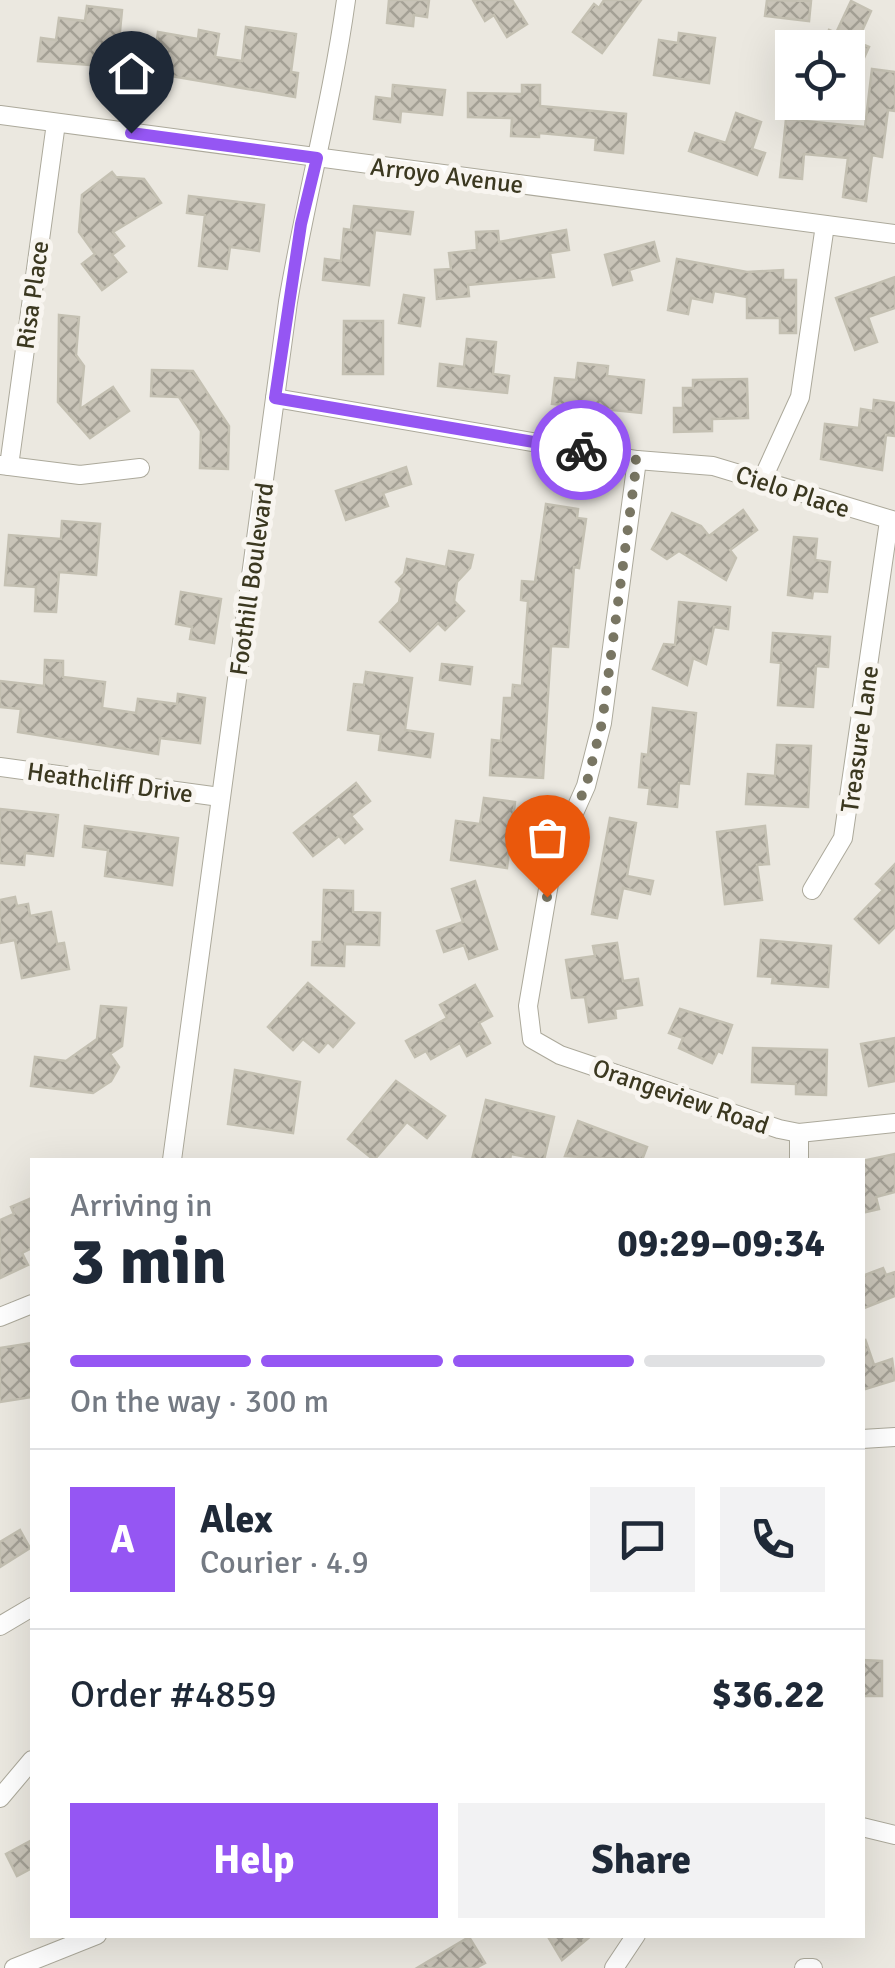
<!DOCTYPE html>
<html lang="en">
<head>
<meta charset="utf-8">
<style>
	body { margin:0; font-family:Signika,sans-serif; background:#f2f2f3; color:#1f2937; height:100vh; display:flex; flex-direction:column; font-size:38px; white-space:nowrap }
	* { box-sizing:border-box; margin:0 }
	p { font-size:32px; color:#747a83 }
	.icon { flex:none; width:55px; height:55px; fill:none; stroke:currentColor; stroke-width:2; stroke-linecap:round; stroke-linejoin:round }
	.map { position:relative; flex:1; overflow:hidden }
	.side { position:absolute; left:30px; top:1158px; width:835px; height:780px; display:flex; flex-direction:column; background:#fff; border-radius:0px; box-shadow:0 10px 40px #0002 }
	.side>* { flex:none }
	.tools { position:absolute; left:775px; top:30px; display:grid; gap:20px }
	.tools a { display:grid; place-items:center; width:90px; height:90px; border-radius:0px; background:#fff; box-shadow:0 10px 40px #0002; font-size:50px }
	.pin { position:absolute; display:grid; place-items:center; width:85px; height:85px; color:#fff; margin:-102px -42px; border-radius:50% 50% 50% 0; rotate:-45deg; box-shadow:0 0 10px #0007 }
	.pin .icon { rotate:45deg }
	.courier { position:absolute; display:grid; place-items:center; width:100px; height:100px; margin:-50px; border:8px solid #9556f3; border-radius:50%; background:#fff; color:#222; box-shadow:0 2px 12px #0007 }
	.head em { font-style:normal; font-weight:700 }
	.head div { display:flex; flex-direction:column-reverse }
	.head { display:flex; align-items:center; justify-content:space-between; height:170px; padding:0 40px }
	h1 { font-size:65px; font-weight:700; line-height:75px }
	.bar { display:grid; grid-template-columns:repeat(4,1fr); gap:15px 10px; align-content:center; height:120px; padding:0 40px }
	.bar i { height:12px; border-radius:8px; background:#e0e1e3 }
	.bar .selected { background:#9556f3 }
	.bar p { grid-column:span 4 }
	.line { display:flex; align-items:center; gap:25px; padding:0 40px; border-top:2px solid #e0e1e3 }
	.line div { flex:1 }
	.round { display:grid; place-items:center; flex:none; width:105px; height:105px; border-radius:0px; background:#f2f2f3 }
	.button { display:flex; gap:20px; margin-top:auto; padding:20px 40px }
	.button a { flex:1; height:115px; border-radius:0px; background:#9556f3; color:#fff; font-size:40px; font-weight:700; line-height:115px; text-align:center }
	.button a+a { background:#f2f2f3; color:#1f2937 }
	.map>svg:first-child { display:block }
</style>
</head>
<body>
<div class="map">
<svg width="895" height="1968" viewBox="0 0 895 1968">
	<defs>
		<pattern id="building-cross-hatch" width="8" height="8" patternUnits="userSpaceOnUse" patternTransform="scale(2.5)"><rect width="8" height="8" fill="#c9c4b8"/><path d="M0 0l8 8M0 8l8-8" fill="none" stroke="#a4a095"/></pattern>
	</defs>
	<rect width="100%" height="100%" fill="#ebe8e0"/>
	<g fill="url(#building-cross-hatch)" stroke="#c4c0b2" stroke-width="2.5">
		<polygon points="389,0 429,0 427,17 414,15 413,26 387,23"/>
		<polygon points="473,0 512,0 527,24 507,37 494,15 485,21"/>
		<polygon points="604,0 641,0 602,53 573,32 594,4 599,8"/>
		<polygon points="767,0 811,1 809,21 765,16"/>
		<polygon points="851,1 871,11 857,42 869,47 848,93 848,48 821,48 829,30 836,33"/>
		<polygon points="87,6 122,10 119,42 156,48 158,32 198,39 199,30 219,34 215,57 242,61 246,27 296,34 291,72 298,73 295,97 118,67 38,61 41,38 56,40 59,18 85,21"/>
		<polygon points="679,33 715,38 709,83 654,75 659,40 678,43"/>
		<polygon points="872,69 895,72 895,111 888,110 882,157 872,155 866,201 843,197 848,158 804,154 802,179 780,177 786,119 865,127"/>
		<polygon points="393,85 445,90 442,115 401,111 400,122 374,119 376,97 392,99"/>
		<polygon points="522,85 540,85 540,106 626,114 623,153 595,150 596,138 539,133 539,137 511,136 512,118 468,117 468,93 522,94"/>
		<polygon points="736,113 761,122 752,149 765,153 757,175 689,151 695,133 726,143"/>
		<polygon points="112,172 116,177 144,179 161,203 113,232 124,246 112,255 126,272 102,290 82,264 95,254 79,232 82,195"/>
		<polygon points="189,196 264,205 259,251 230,247 227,269 199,266 205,215 187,213"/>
		<polygon points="354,206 413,212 410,234 375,230 369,285 323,280 325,259 341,261 344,229 351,230"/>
		<polygon points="566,230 569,250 550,253 554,277 468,285 469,296 437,299 435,270 451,269 449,253 477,250 476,232 498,231 499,242"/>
		<polygon points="654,242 659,261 629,270 632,280 613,285 605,255"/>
		<polygon points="677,259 747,272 783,270 783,280 796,280 796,333 780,333 780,318 747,318 747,297 714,291 712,302 691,298 688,314 668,310"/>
		<polygon points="895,277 895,308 868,317 877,342 855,350 836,298"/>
		<polygon points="404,295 424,298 420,326 399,323"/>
		<polygon points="59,315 79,317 76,355 84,366 80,409 113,387 129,411 90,438 58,402"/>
		<polygon points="344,321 383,321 383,374 343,374"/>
		<polygon points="467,339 496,342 493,374 509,376 507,393 438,386 440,364 464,367"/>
		<polygon points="578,363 608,366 607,376 644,380 641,413 552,404 555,378 576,380"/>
		<polygon points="152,370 193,371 229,426 228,469 200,468 201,431 179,397 151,396"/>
		<polygon points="747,379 748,418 712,419 712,431 674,432 674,408 683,408 683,388 693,388 693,380"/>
		<polygon points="874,400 895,403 895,436 886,435 882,470 821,459 825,424 859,428 861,409 873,411"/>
		<polygon points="406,467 411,484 383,493 388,506 346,520 336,491"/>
		<polygon points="546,504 578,509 577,518 586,519 579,568 574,567 568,647 551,646 543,778 490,775 492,740 501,741 504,698 512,698 513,685 522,686 528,601 521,600 522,581 535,582"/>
		<polygon points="743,510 757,530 730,550 736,558 726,580 679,551 667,559 652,549 672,513 701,526 709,536"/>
		<polygon points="62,521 100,524 96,575 59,572 56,612 35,611 36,587 5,585 9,535 61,539"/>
		<polygon points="794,537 817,539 815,560 830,562 827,592 813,591 812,598 788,595"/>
		<polygon points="449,551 473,555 470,568 457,582 454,601 464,611 445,630 438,623 410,651 380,622 399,602 402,588 396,582 404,574 407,559 446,567"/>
		<polygon points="181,592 221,599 214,643 190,639 192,627 176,624"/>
		<polygon points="679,602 730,607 728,629 714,627 706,664 693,658 687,685 653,669 664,644 675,645"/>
		<polygon points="773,633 830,637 828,667 816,666 813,707 778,705 781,663 771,662"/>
		<polygon points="45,660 63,661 63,677 105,682 102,708 136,713 138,699 177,704 178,694 205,698 200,743 160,738 158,754 18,732 21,709 0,707 0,681 44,686"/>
		<polygon points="442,664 472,667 470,684 440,680"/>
		<polygon points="366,672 412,678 405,730 433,734 430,757 379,750 381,734 348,730 354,684 364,685"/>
		<polygon points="653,708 696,713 689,784 679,783 677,807 648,804 650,788 639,787 642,754 648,755"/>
		<polygon points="777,745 811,746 808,807 746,804 748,774 775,776"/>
		<polygon points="356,783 370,801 351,816 362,829 345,843 339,836 313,856 294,833"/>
		<polygon points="484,798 515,802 507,868 451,860 456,821 480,824"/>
		<polygon points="0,809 58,815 53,856 25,853 24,865 0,863"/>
		<polygon points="610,818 636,823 627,876 653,881 650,894 623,888 617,918 592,914"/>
		<polygon points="85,826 178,838 172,885 105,876 108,850 83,847"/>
		<polygon points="765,826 769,864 757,865 762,900 725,904 717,832"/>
		<polygon points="895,864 895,927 879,943 855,919 883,890 876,884"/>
		<polygon points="475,881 497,949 469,959 464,945 444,952 437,931 463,922 452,889"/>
		<polygon points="324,890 353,891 353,912 380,913 379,945 345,944 344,966 312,965 313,942 322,942"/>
		<polygon points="15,897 17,906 28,904 30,916 51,912 57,944 64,943 69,969 22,978 15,940 0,943 0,900"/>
		<polygon points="761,940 831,946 828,987 772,983 773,977 758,976"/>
		<polygon points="617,943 623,981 638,979 642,1005 615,1009 616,1018 589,1022 585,997 572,998 566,960 595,956 593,946"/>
		<polygon points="308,983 354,1023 333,1047 328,1042 319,1052 303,1039 293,1050 268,1027"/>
		<polygon points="475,985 492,1016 479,1023 490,1043 467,1056 460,1043 431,1059 426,1051 415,1057 406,1041 447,1018 440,1005"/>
		<polygon points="101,1006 126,1008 122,1046 110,1054 119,1067 111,1081 93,1093 31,1086 35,1057 66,1061 97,1039"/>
		<polygon points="680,1009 732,1025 722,1053 718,1051 712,1063 679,1048 683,1038 669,1033"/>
		<polygon points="895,1038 895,1081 869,1086 861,1044"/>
		<polygon points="753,1048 827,1050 826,1095 796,1094 796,1084 752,1082"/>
		<polygon points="235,1070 300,1082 293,1133 228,1124"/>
		<polygon points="396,1081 445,1116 427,1138 407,1122 374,1160 348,1139"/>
		<polygon points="486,1100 554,1117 544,1160 511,1154 510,1160 472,1160"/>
		<polygon points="578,1121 647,1147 642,1160 565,1156"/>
		<polygon points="895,1154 895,1192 876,1197 879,1209 862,1213 862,1161"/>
		<polygon points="32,1198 32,1248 22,1253 28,1265 0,1278 0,1220 14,1214 11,1207"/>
		<polygon points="883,1268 886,1275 895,1272 895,1296 862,1309 862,1276"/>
		<polygon points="865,1339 874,1365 892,1359 895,1380 862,1390"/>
		<polygon points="32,1343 32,1397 0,1402 0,1348"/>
		<polygon points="20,1530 30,1548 0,1567 0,1542"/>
		<polygon points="862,1660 882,1661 882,1696 862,1696"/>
		<polygon points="32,1840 32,1868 17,1876 6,1854"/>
		<polygon points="547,1935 592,1935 562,1960"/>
		<polygon points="469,1937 485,1963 476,1968 417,1968"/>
	</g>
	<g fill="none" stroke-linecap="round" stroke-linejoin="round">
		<g stroke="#aca99b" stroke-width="20">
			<g id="minor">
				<polyline points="0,115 895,234"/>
				<polyline points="275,398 637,460 713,466 895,521"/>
				<polyline points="637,460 602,723 586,786 553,860 528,1006 532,1039 560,1055 779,1129 799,1133 895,1123"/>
				<polyline points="0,465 80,475 140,468"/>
				<polyline points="9,466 56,123"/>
				<polyline points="763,478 800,397 825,225"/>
				<polyline points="0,767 220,797"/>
				<polyline points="812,890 843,838 889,521"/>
				<polyline points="799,1133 799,1160"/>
				<path d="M172 1160 288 302C305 200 332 102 346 0"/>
				<polyline points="0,1317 32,1304"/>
				<polyline points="862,1439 895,1437"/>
				<polyline points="0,1626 32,1607"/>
				<polyline points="0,1798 32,1760"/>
				<polyline points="862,1827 895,1835"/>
				<polyline points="14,1968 97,1935"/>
				<polyline points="614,1968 636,1935"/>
				<polyline points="804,1968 813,1968"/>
			</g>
		</g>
		<use href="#minor" stroke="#fff" stroke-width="18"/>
	</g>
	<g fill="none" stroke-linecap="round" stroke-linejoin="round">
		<polyline stroke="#797663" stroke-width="10" stroke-dasharray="0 18" points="547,897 553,860 586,786 602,723 637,460 581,450"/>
		<polyline stroke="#9556f3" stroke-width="12" points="131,133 317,158 301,224 275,398 581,450"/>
	</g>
	<g text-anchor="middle" stroke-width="10" stroke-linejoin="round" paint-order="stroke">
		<g font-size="25" fill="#3b3820" stroke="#f8f5f0">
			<text transform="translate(447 175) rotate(7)" y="9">Arroyo Avenue</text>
			<text transform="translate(32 295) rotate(-82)" y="9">Risa Place</text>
			<text transform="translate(793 491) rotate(18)" y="9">Cielo Place</text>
			<text transform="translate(251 579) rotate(-82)" y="9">Foothill Boulevard</text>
			<text transform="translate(859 739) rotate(-82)" y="9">Treasure Lane</text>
			<text transform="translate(110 782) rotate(8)" y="9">Heathcliff Drive</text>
			<text transform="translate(681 1096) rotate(19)" y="9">Orangeview Road</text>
		</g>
	</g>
</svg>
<div class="tools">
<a><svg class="icon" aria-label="locate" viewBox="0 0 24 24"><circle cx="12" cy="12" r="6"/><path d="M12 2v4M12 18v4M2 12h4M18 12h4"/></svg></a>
</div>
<div class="pin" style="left:547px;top:897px;background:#ea580c"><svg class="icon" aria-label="bag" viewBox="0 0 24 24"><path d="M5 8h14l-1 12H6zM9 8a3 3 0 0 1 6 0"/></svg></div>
<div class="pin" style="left:131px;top:133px;background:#1f2937"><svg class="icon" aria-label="home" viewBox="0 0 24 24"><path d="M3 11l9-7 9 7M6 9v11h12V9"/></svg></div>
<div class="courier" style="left:581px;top:450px"><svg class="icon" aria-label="bike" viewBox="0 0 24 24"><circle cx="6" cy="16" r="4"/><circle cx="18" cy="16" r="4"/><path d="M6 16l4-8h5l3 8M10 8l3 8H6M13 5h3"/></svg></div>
<section class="side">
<div class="head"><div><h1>3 min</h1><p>Arriving in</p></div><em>09:29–09:34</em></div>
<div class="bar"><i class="selected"></i><i class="selected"></i><i class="selected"></i><i></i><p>On the way · 300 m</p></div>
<div class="line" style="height:180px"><b class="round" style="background:#9556f3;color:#fff">A</b><div><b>Alex</b><p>Courier · 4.9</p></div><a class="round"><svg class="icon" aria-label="chat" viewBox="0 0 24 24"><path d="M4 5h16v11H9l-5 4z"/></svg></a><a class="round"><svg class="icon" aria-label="phone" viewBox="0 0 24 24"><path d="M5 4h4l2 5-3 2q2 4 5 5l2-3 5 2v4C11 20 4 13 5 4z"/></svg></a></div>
<div class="line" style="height:130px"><div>Order #4859</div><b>$36.22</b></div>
<div class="button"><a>Help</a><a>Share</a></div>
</section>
</div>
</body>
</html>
